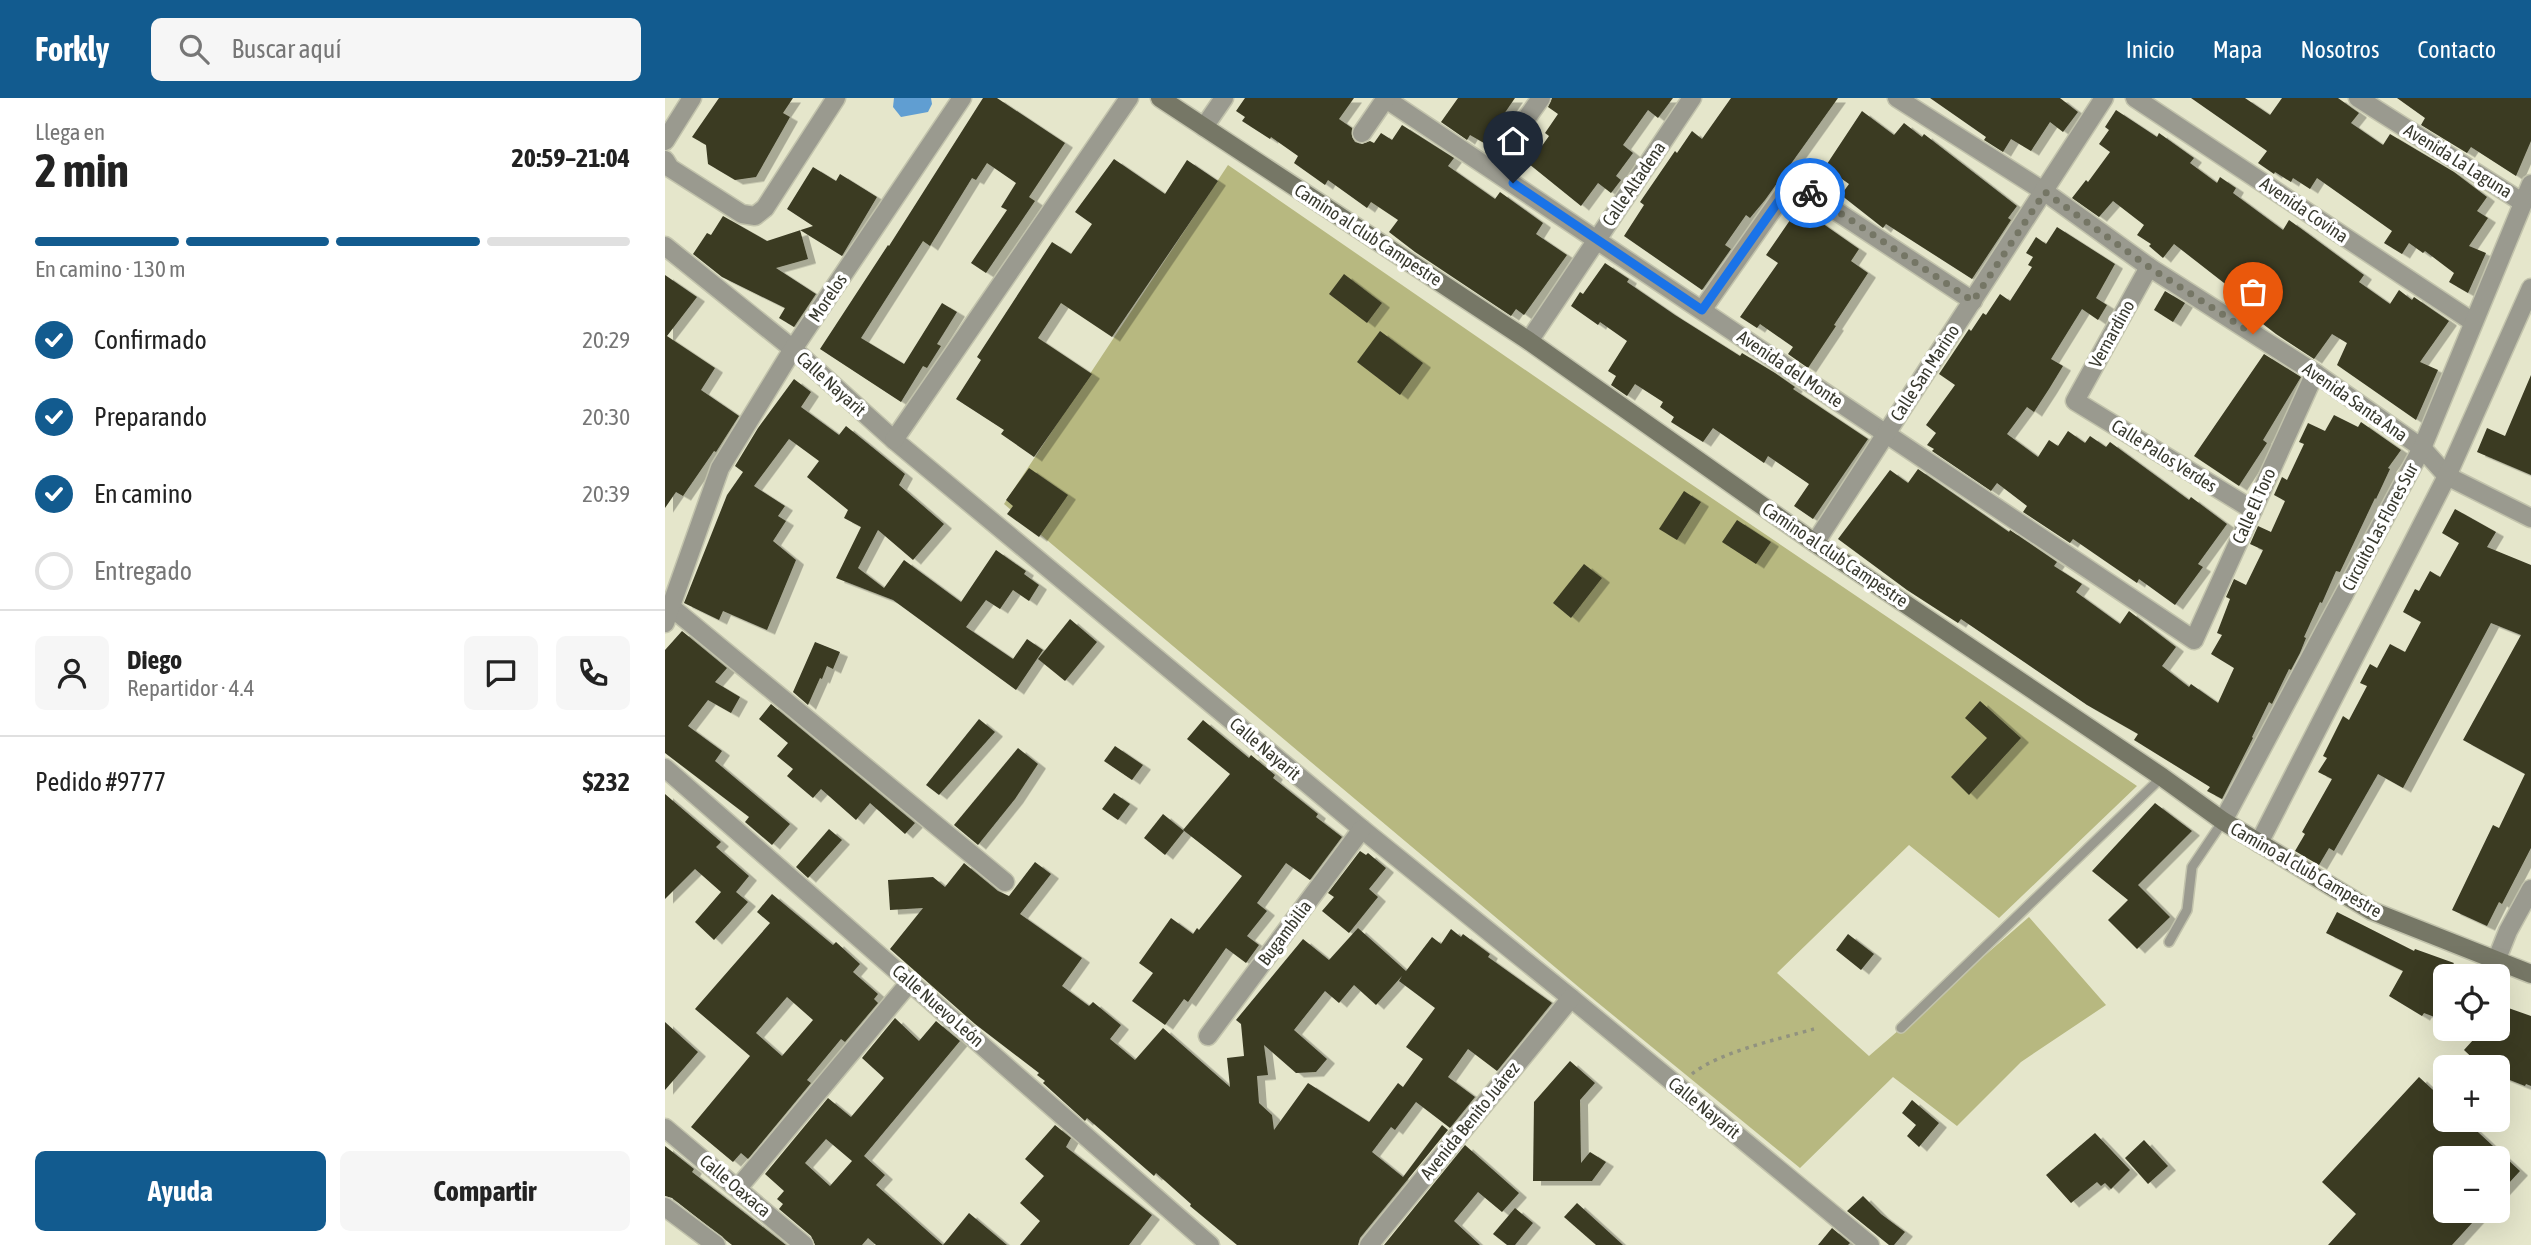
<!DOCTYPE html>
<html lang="es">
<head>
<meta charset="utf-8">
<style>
	body { margin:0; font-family:"Asap Condensed",sans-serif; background:#f6f6f6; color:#222; height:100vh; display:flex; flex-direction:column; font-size:26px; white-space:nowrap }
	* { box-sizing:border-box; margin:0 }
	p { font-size:23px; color:#767676 }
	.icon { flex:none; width:38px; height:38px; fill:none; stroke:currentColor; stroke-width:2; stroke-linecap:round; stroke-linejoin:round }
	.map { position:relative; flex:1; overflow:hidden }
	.panel { display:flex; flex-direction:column; background:#fff; width:665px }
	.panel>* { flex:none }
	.tools { position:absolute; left:1768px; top:866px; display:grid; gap:14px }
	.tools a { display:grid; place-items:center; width:77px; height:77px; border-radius:10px; background:#fff; box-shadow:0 7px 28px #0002; font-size:35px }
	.pin { position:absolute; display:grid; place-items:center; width:60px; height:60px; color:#fff; margin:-72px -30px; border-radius:50% 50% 50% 0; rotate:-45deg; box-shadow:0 0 7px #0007 }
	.pin .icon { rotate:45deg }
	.courier { position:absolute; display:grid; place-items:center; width:70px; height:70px; margin:-35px; border:5px solid #1a73e8; border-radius:50%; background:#fff; color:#222; box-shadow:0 2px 9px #0007 }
	.overview em { font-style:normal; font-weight:700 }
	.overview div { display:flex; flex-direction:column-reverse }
	.overview { display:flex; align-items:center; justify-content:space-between; height:119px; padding:0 35px }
	h1 { font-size:46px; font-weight:700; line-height:52px }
	.bar { display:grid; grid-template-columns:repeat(4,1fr); gap:10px 7px; align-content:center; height:84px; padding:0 35px }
	.bar i { height:9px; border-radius:5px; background:#e0e0e0 }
	.bar .selected { background:#125b8f }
	.bar p { grid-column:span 4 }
	.line { display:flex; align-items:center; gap:18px; padding:0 35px; border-top:2px solid #e0e0e0 }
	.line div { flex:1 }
	.round { display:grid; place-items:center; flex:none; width:74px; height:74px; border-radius:10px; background:#f6f6f6 }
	ol { padding:0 35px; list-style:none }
	li { display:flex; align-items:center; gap:21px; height:77px }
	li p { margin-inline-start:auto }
	li .icon { padding:7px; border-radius:50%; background:#125b8f; color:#fff; stroke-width:4 }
	li:last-child { color:#767676 }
	li i { width:38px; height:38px; border:4px solid #e0e0e0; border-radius:50% }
	.button { display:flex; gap:14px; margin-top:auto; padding:14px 35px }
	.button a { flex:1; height:80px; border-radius:10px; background:#125b8f; color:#fff; font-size:28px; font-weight:700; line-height:80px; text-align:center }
	.button a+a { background:#f6f6f6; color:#222 }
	header { display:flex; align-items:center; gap:42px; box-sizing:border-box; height:98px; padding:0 35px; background:#125b8f; color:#fff }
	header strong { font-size:33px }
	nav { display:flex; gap:38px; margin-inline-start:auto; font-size:24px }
	.search { width:490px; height:63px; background:#f6f6f6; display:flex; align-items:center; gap:18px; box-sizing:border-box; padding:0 24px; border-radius:10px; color:#767676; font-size:26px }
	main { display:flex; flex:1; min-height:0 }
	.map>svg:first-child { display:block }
</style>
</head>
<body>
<header>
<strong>Forkly</strong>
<div class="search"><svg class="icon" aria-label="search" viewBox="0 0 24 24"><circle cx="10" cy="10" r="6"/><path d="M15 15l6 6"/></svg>Buscar aquí</div>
<nav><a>Inicio</a><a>Mapa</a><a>Nosotros</a><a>Contacto</a></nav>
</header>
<main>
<section class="panel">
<div class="overview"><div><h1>2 min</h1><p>Llega en</p></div><em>20:59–21:04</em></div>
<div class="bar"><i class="selected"></i><i class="selected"></i><i class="selected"></i><i></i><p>En camino · 130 m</p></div>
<ol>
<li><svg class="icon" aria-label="check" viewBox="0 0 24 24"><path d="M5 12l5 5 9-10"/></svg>Confirmado<p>20:29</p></li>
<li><svg class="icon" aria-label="check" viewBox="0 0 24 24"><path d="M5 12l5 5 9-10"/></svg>Preparando<p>20:30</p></li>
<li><svg class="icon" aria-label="check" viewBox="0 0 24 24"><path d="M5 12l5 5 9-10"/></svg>En camino<p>20:39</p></li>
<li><i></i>Entregado</li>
</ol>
<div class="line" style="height:126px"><a class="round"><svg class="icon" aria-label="person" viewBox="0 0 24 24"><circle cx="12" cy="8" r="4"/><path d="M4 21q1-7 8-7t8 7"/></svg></a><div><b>Diego</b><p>Repartidor · 4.4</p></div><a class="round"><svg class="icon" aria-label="chat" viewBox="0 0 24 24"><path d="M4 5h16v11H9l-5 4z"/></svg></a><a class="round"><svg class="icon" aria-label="phone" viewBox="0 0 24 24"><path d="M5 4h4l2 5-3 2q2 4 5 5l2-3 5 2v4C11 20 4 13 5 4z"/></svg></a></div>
<div class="line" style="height:91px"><div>Pedido #9777</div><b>$232</b></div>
<div class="button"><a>Ayuda</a><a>Compartir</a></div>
</section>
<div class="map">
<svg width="1866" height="1147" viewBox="0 0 1866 1147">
	<defs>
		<filter id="shadow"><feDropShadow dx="8" dy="4.5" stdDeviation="0" flood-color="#0004"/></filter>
	</defs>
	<rect width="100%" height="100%" fill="#e5e6cb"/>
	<polygon fill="#b7b880" points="563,67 1017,380 1472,688 1334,820 1244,747 1112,875 1204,958 1364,819 1441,907 1356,964 1292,1028 1228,979 1135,1070 916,891 339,406"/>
	<polygon fill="#609ed2" points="229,0 266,0 267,6 263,14 236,19 228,9"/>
	<g fill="#3a3a24" fill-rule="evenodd" filter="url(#shadow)">
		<polygon points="54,0 128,0 118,15 125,19 91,79 70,82 43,66 41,47 27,39"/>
		<polygon points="318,0 332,0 400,45 364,99 370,103 321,175 306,165 342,112 336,109 351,85 322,65 311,82 307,80 265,148 258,143 196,240 239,266 277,205 292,214 272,246 276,248 262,270 258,268 236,304 155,251 223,147 224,148"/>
		<polygon points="580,0 689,0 674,21 687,30 687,39 690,44 697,46 705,43 709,45 716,35 727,42 737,27 789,60 783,68 830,101 835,94 878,125 871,136 902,157 859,217 851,211 846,218 750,154 724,134 733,122 706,104 702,110 663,82 660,87 629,65 633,58 606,39 605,41 577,23 580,19 571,13"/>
		<polygon points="793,0 850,0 819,45 805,37 802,42 776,24"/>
		<polygon points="887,0 1008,0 993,20 983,12 958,47 968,55 951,78 956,82 946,95 933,85 916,108 864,66 884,38 880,35 893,16 883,9"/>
		<polygon points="1066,0 1173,0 1100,102 1085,120 1081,117 1060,147 1066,151 1037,192 959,138 979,107 975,104 1010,53 1012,55 1027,33 1037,41"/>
		<polygon points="1265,0 1395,0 1413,14 1398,34 1385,24 1366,53 1346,41 1338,54 1319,42 1321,39"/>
		<polygon points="1526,0 1580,0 1605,17 1617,0 1673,0 1694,15 1686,25 1718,47 1725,36 1789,74 1822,99 1812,113 1823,120 1804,148 1821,155 1803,195 1784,184 1789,175 1760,153 1758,155 1744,145 1737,156 1719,145 1727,133 1652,80 1645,91 1628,80 1626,84 1610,74 1609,76 1593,65 1602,53"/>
		<polygon points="1732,0 1866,0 1866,43 1851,78 1806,49 1802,55 1756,27 1760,20"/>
		<polygon points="1451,12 1492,39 1494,35 1529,60 1525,65 1552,85 1555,79 1571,90 1568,95 1618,132 1624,122 1638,132 1699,177 1694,184 1725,206 1734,192 1747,202 1749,199 1784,223 1755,264 1773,272 1751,322 1672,267 1682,245 1667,236 1649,261 1611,236 1581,213 1586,206 1509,146 1498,160 1484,148 1486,146 1472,137 1479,127 1448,103 1434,119 1407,100 1421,82 1423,84 1445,54 1434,46 1444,32 1440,29"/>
		<polygon points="1197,13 1229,37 1239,25 1257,39 1259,36 1352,108 1343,120 1346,122 1307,181 1221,126 1218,130 1176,97 1184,86 1160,69"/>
		<polygon points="449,61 500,96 522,62 553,83 447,239 396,205 373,240 427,276 369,359 336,336 339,332 291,301 316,262 312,259 387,144 406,156 427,126 410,114"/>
		<polygon points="148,69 171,83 175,76 212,99 177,158 135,132 143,161 111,170 151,196 129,229 114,220 120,210 57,179 28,156 42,135 46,137 58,118 102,143 148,128 122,111"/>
		<polygon points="1134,109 1194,151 1186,163 1203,175 1169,227 1171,228 1143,270 1123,256 1128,249 1095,226 1092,230 1075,219 1113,165 1101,157"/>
		<polygon points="1392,129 1450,166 1431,200 1442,207 1433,222 1417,211 1386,261 1398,268 1384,291 1369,314 1362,309 1342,336 1373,359 1384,342 1393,348 1403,333 1420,345 1425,338 1441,349 1445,344 1524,402 1526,399 1562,426 1533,466 1538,469 1510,507 1474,481 1472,485 1408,441 1405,445 1358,414 1362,408 1332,385 1326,393 1267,353 1269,351 1262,347 1271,335 1261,327 1290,287 1274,276 1304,231 1306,233 1318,215 1321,217 1335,196 1345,203 1367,169 1363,167 1368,159 1361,155 1371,139 1381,146"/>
		<polygon points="940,165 964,181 962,184 1010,217 1075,258 1077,255 1110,275 1130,289 1128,291 1203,341 1148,421 1129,408 1144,386 1103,358 1099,365 1048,330 1038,344 1006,324 1009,319 995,309 998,304 970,286 962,298 946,287 951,278 943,273 962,243 935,224 933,227 906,208 915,194 918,196"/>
		<polygon points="679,176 717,205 702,225 664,196"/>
		<polygon points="0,177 32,199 2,238 50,270 36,292 74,318 51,354 49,353 18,398 11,394 0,410"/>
		<polygon points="1500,193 1520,205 1508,224 1489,212"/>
		<polygon points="715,233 758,265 735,297 692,264"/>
		<polygon points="1599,256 1636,279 1598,342 1602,345 1574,388 1529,358"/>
		<polygon points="1866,277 1866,377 1812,354 1822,330 1840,338"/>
		<polygon points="129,281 146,294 136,309 174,337 181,328 212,353 240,376 234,387 279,426 248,462 213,432 193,470 219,490 239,462 296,504 331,452 361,473 359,476 374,487 364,503 348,492 335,511 321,502 301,529 348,561 362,541 378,552 351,592 228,502 171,480 196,429 179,420 183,412 142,379 154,363 124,341 89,388 120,408 113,418 121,423 108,443 131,462 102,532 58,513 54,522 19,505 62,397 78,374 70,368 93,330"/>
		<polygon points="1669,317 1693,329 1696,324 1736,352 1723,370 1725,371 1711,401 1710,400 1675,474 1671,473 1657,505 1655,504 1639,539 1641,540 1635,555 1626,572 1624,571 1607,606 1604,604 1587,639 1588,640 1557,701 1542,693 1545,689 1469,642 1473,636 1422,607 1296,521 1293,525 1242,492 1173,441 1225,372 1243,385 1253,371 1344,434 1345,432 1392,464 1389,468 1417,486 1411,494 1455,526 1464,513 1511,549 1497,568 1524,589 1526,586 1553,605 1569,570 1546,556 1557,537 1552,535 1565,501 1561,499 1569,481 1581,487 1598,452 1585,446 1593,428 1606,434 1620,403 1609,397 1617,379 1622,382 1639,346 1634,344 1643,325 1660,333"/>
		<polygon points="364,370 403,397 374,439 342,416 348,408 341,402"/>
		<polygon points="1019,393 1036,404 1012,442 994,431"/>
		<polygon points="1790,411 1831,434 1822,449 1866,467 1866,750 1837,806 1834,804 1822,828 1787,812 1828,727 1834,730 1860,676 1798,642 1856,537 1826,525 1738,690 1713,676 1669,753 1664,750 1654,767 1630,753 1640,736 1637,734 1667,681 1653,674 1662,660 1658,658 1678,618 1684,622 1702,588 1695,585 1705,566 1712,570 1725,546 1740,554 1756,524 1738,514 1750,491 1754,493 1765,473 1775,479 1794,445 1777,435"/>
		<polygon points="1072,422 1106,444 1091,466 1057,444"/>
		<polygon points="919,466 937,480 906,520 888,505"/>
		<polygon points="405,521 432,544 400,583 373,561"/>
		<polygon points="17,533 62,570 50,584 75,599 66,615 43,602 23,628 57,653 50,663 125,726 107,747 80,724 84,719 0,655 0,552"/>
		<polygon points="150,544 175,554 168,571 162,568 157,581 155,580 143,607 128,594"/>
		<polygon points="1315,603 1356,640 1304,697 1286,679 1322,640 1300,620"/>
		<polygon points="106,606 250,725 240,736 205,705 191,722 156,691 148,700 122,678 128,671 112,658 123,645 94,621"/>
		<polygon points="314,621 330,634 274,697 261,687"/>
		<polygon points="538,622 584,660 586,657 610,677 608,680 653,716 651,719 677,739 645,782 621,765 592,805 602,813 582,838 594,847 581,865 561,850 523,904 519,901 500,927 467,903 488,875 474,865 506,820 528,836 532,830 534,832 577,778 518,732 565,676 522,641"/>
		<polygon points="450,648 478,667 467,682 439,663"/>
		<polygon points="353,650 373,666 350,701 313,747 289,727"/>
		<polygon points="449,695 465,706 453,722 437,711"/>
		<polygon points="0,696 56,744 51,749 84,778 71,794 83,804 49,842 30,824 56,794 30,771 0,801"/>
		<polygon points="1490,705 1527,733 1473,787 1505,819 1472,851 1443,822 1463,802 1427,773"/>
		<polygon points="498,716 519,733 500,757 479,740"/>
		<polygon points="164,731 177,742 143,780 131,769"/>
		<polygon points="695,753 701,757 703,755 721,770 704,791 713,799 684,835 657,813 669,799 663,795"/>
		<path d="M370 764 386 776 355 816 417 860 397 888 424 908 428 904 456 927 445 941 470 962 498 930 565 989 562 960 579 958 576 926 571 922 638 841 664 862 693 830 741 873 767 839 776 846 786 831 796 839 798 836 825 856 823 859 887 905 832 973 803 951 783 979 810 999 785 1030 751 1004 730 1032 726 1029 707 1054 738 1079 777 1027 783 1032 695 1140 693 1147H572L525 1108 526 1106 491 1075 489 1078 422 1020 420 1023 378 985 380 983 372 977 374 975 310 926 225 851 258 810 225 812 223 782 268 779 280 789 299 765 333 793 344 798ZM737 878 734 883 770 910 741 949 758 961 738 989 733 985 704 1024 643 985 609 1032 607 1017 594 1005 592 978 603 977 599 947 631 975 651 974 662 961 629 932 660 893 674 905 689 887 711 907Z"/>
		<path d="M107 796 168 847 171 844 195 866 188 874 213 896 209 901 213 905 180 944 176 941 142 982 146 985 83 1061 76 1055 68 1064 26 1029 85 958 30 911 105 825 92 814ZM122 899 148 922 117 958 91 935Z"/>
		<polygon points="1672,814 1749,853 1750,851 1789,865 1780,878 1780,923 1759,915 1757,918 1724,898 1738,873 1661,835"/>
		<polygon points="1183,836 1209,856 1196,872 1171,852"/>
		<polygon points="1832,906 1866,918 1866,988 1861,986 1860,988 1832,977 1832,970 1818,970 1799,952 1818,931 1832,931"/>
		<path d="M230 920 254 943 271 923 295 943 199 1058 220 1077 211 1087 278 1147 304 1115 342 1147H211L203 1140 197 1147H150L146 1138 114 1111 118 1106 112 1101 119 1093 100 1076 163 1000 186 1019 219 980 197 960ZM161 1041 187 1063 165 1088 140 1065Z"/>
		<polygon points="0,924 33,954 0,992"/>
		<polygon points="905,963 930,985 915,1002 916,1065 925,1054 941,1064 927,1083 868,1083 869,1004"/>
		<polygon points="1754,979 1780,1003 1780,1022 1800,1022 1855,1073 1832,1098 1832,1060 1780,1060 1780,1113 1818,1113 1787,1147 1663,1147 1691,1116 1657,1084"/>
		<polygon points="1247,1002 1274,1025 1254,1049 1242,1038 1251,1027 1237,1015"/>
		<polygon points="390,1027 406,1040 401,1049 487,1117 464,1147 355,1147 375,1123 355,1105 379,1078 360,1061"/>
		<polygon points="1430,1035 1465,1072 1446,1091 1440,1085 1436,1088 1432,1084 1406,1105 1381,1077"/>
		<polygon points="1479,1042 1503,1068 1483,1086 1460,1060"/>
		<polygon points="800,1047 854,1095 837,1114 813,1094 789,1123 815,1147 719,1147"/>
		<polygon points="0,1048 29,1071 27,1074 121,1147 67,1147 7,1100 0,1098"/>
		<polygon points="1198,1098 1216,1116 1240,1134 1229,1147 1224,1147 1182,1113"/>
		<polygon points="912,1105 958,1147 931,1147 899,1119"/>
		<polygon points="850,1110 868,1125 850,1147 842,1147 828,1136"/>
		<polygon points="1167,1130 1185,1145 1183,1147 1153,1147"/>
	</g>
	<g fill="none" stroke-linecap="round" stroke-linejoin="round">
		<g stroke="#c2c3ac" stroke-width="12">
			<g id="lane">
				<polyline points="1504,844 1522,812 1527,769 1558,723"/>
				<polyline points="1236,930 1497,679"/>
			</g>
		</g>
		<g stroke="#c2c3ac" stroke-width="21">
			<g id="street">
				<polyline points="1232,0 1380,94 1484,169 1650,275 1757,350 1782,378 1866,420"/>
				<polyline points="1470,0 1808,224"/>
				<polyline points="1693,0 1857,104"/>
				<polyline points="721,1 1529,542 1650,275"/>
				<polyline points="539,29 559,0"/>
				<polyline points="697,35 721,0"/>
				<polyline points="0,43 27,0"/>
				<polyline points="0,62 5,70 77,116 90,118 100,110 171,0"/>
				<polyline points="826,70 876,0"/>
				<polyline points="0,148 128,251 229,342 697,731 906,900 1205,1147"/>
				<polyline points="1484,169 1410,303 1588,412"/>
				<polyline points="1037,212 1127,84 1308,203"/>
				<polyline points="864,243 1027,0"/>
				<polyline points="229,342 464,0"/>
				<polyline points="1150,445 1439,0"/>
				<polyline points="6,509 340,784"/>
				<polyline points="0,525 55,370 128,251 297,0"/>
				<polyline points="0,670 545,1147"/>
				<polyline points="1558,723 1757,350 1866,86"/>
				<polyline points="1594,745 1782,378 1866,190"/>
				<polyline points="1831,863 1843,833 1866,791"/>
				<polyline points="543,938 697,731"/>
				<polyline points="0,1030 139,1147"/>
				<polyline points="73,1090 245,884"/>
				<polyline points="0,1109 51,1147"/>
				<polyline points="704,1147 906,900"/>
			</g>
		</g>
		<g stroke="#c2c3ac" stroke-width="21">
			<polyline id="secondary" points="495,0 864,243 1150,445 1497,679 1558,723 1707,813 1866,876"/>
		</g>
		<path stroke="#91927f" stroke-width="3.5" stroke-dasharray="3.5 5" stroke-linecap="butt" d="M1027 976C1054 954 1114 941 1149 931"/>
		<use href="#lane" stroke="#9a9a8f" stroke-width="9"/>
		<use href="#street" stroke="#9a9a8f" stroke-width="18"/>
		<use href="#secondary" stroke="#767766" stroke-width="18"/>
	</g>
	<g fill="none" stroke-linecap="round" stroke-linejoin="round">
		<polyline stroke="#757665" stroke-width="7" stroke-dasharray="0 12.6" points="1145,95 1308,203 1380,94 1484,169 1588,236"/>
		<polyline stroke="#1a73e8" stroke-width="9" points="848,85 1037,212 1127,84 1145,95"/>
	</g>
	<g text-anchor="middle" stroke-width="7" stroke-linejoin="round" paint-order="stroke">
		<g font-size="18" fill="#38392e" stroke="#fff">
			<text transform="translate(1793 63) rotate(32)" y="6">Avenida La Laguna</text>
			<text transform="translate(969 86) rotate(-56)" y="6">Calle Altadena</text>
			<text transform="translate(1639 112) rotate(34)" y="6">Avenida Covina</text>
			<text transform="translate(703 137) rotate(33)" y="6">Camino al club Campestre</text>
			<text transform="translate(163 200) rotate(-56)" y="6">Morelos</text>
			<text transform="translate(1447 236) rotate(-61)" y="6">Vernardino</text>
			<text transform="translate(1125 271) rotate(34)" y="6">Avenida del Monte</text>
			<text transform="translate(1260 275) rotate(-57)" y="6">Calle San Marino</text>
			<text transform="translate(166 286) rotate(42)" y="6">Calle Nayarit</text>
			<text transform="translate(1690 304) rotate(35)" y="6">Avenida Santa Ana</text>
			<text transform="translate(1499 358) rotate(32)" y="6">Calle Palos Verdes</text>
			<text transform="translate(1589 408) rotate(-66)" y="6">Calle El Toro</text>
			<text transform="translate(1715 429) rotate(-62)" y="6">Circuito Las Flores Sur</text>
			<text transform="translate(1170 457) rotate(34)" y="6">Camino al club Campestre</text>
			<text transform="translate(600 651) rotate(40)" y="6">Calle Nayarit</text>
			<text transform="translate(1641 772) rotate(30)" y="6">Camino al club Campestre</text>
			<text transform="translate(620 835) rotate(-53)" y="6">Bugambilia</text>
			<text transform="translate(273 908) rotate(41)" y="6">Calle Nuevo León</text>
			<text transform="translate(1039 1010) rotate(39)" y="6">Calle Nayarit</text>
			<text transform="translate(805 1023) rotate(-51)" y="6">Avenida Benito Juárez</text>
			<text transform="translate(70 1088) rotate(40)" y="6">Calle Oaxaca</text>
		</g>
	</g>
</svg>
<div class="tools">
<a><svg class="icon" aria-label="locate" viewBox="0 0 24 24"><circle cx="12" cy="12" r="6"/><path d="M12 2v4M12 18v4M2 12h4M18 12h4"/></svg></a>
<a>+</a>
<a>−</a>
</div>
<div class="pin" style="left:1588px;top:236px;background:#ea580c"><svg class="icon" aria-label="bag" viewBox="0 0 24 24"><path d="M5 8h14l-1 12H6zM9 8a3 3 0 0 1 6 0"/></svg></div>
<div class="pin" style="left:848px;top:85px;background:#1f2937"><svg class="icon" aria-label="home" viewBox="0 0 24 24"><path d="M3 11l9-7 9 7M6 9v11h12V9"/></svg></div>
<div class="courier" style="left:1145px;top:95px"><svg class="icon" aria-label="bike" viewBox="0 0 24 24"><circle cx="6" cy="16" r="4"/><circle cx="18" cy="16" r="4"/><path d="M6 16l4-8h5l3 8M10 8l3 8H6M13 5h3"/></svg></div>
</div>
</main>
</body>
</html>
